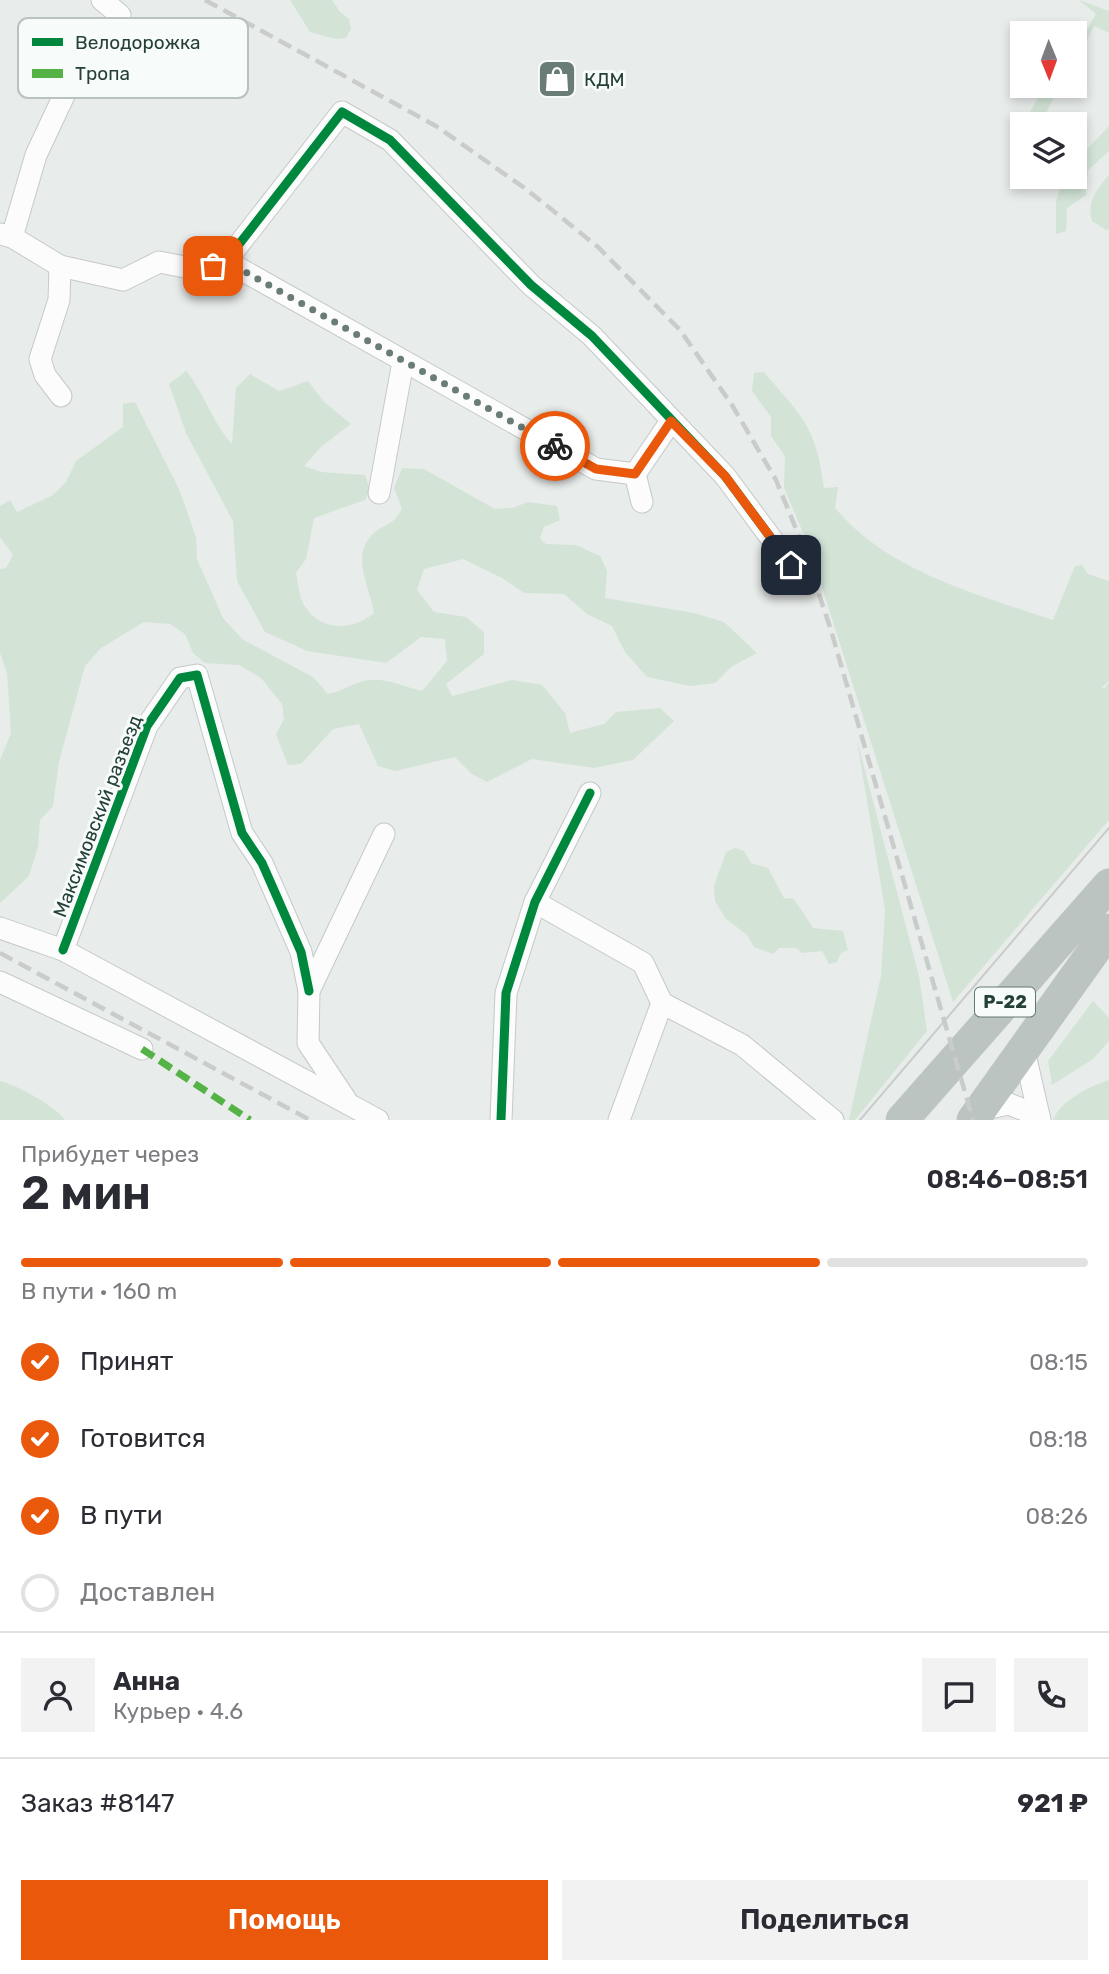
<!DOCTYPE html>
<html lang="ru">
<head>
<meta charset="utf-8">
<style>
	body { margin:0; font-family:Rubik,sans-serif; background:#f2f2f3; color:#2b2b33; height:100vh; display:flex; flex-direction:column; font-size:26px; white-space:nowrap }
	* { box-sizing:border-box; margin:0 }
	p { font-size:23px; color:#7c7c81 }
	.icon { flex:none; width:38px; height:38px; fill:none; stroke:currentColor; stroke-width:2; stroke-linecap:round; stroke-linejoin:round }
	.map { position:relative; height:1120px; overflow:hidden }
	.drawer { display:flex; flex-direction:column; background:#fff; flex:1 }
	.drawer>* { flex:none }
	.needle { width:46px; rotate:179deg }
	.controls { position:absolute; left:1010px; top:21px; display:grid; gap:14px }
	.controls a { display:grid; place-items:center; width:77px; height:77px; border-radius:0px; background:#fff; box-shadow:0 4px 10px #0003; font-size:35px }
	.pin { position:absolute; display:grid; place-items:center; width:60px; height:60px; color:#fff; margin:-30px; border-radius:14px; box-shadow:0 4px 10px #0006 }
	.courier { position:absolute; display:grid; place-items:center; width:70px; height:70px; margin:-35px; border:5px solid #ea580c; border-radius:50%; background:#fff; color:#222; box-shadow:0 2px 9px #0007 }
	.headline em { font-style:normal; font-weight:600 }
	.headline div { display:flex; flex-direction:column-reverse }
	.headline { display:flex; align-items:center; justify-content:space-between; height:119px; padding:0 21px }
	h1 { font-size:46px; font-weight:600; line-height:52px }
	.bar { display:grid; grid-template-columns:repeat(4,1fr); gap:10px 7px; align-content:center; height:84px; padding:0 21px }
	.bar i { height:9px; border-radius:5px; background:#e1e1e2 }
	.bar .selected { background:#ea580c }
	.bar p { grid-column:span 4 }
	.line { display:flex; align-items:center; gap:18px; padding:0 21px; border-top:2px solid #e1e1e2 }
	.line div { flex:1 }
	.round { display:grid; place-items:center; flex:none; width:74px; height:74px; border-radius:0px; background:#f2f2f3 }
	ol { padding:0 21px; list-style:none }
	li { display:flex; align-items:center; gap:21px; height:77px }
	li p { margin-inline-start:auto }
	li .icon { padding:7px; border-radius:50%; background:#ea580c; color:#fff; stroke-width:4 }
	li:last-child { color:#7c7c81 }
	li i { width:38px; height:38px; border:4px solid #e1e1e2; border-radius:50% }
	.button { display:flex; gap:14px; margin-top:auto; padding:14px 21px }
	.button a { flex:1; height:80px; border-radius:0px; background:#ea580c; color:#fff; font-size:28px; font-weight:600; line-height:80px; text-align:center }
	.button a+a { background:#f2f2f3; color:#2b2b33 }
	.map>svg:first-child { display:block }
</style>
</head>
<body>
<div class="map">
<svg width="1109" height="1120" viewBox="0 0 1109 1120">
	<rect width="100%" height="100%" fill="#e8ecea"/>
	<g fill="#d3e4d7">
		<polygon points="290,0 332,0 340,12 349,19 351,29 346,38 336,39 310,32"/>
		<polygon points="1079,0 1109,11 1109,33 1094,26 1075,64 1075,51 1096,14"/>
		<polygon points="1045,86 1060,86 1046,113 1040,113 1037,124 1023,124"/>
		<polygon points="1022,125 1022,154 1016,160 1012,159 1012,142"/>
		<polygon points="1109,126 1109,151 1088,170 1086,195 1067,208 1066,231 1056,234 1056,201 1064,177 1074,177 1075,162"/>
		<path d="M1109 175V229L1106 230 1092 221C1086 202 1097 189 1109 175Z"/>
		<path d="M186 371C205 394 212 422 232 444L236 388 250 374 279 391 308 381 324 402 351 424 322 446 304 466 321 472 365 475 370 490 365 500 314 518 306 559 296 573C298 582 299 597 304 605 320 632 353 631 374 613 370 587 350 555 373 534 386 522 390 529 402 509L394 488 402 468 424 469 495 509 512 508 528 502 557 506 560 520 544 527 540 538 546 544 576 545 600 556 607 571 605 598 694 613 724 622 757 653 731 667 715 683 690 686 647 677 625 652 612 626 587 614 564 594 524 593 502 578 463 559 424 569 417 590 434 612 466 617 484 632V654L446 684 452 696 512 680 542 685 565 713 570 733 604 724 616 712 660 708 674 721 633 760 594 768 532 759 487 782 472 774 455 757 395 771 378 766 359 724 333 729 301 764 288 765 276 734 284 719 282 704 261 678 239 665 205 663 193 653 185 634 170 624 144 622 101 648 85 666 59 762 53 806 40 820 38 847 29 876 0 903V760L11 733 7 673 0 653V569L6 568 13 555 0 537V506L10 500 17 512 53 495 66 482 76 461 123 427V404L135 402 179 489 196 537 197 559 223 618 242 639 313 677 328 694C341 691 349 686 360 682 381 675 402 686 422 691L447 661 445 639 421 637 386 663 307 651 265 632 237 581 233 521 186 433 169 384Z"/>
		<path d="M764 372C803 418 816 426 824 488L838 487 835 508C888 572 977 594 1053 620L1075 566 1082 565 1088 574 1109 581V681L1101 688H1105L1109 682V820L953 1002 810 549 784 488 785 456 771 436V417L752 391 754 373Z"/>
		<polygon points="857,740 919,976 927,1031 855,1120 849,1120 881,976 885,910"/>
		<polygon points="735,848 744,851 751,863 768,868 784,898 794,899 813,928 843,931 848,950 841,953 837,962 829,964 822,951 802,953 796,948 779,948 773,954 754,947 747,935 726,919 715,901 714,886 726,852"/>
		<polygon points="1093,1001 1109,1018 1109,1041 1093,1059 1052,1085 1048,1061"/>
		<path d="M1109 1080V1120H1053C1060 1101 1090 1086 1109 1080Z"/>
		<path d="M0 1081C17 1085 55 1106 65 1120H0Z"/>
	</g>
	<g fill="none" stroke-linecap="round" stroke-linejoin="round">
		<g stroke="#c5c9c7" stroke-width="23">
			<g id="minor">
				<polyline points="0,234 12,237 60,266 123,280 159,262 200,270 226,261 596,469 635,474"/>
				<polyline points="12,237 36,155 67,89 120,15 102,0"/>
				<polyline points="226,261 342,112 390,140 531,285 592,336 725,476 791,565"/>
				<polyline points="60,266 59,300 40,359 45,375 61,396"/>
				<polyline points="379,493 403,362"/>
				<polyline points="642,502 635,474 671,421"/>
				<polyline points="535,902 643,963 662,1003"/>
				<polyline points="0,928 63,950 378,1120"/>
				<polyline points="63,950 147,726 180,678 197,675 242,833 262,863 277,897 301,952 309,991"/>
				<polyline points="0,982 142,1049"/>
				<polyline points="1024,1050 1040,1120"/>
				<polyline points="346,1100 308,1043 309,991 384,834"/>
				<polyline points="980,1110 1009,1104 1039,1116"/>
				<polyline points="501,1120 506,993 535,902 590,793"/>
				<polyline points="619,1120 662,1003 742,1045 833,1120"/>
			</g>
		</g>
		<g stroke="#c3cac8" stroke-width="33">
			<g id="highway">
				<polyline points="902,1120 1109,885"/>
				<polyline points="973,1120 1109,930"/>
			</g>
		</g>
		<use href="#minor" stroke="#fcfcfc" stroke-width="21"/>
		<use href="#highway" stroke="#bcc4c1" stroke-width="32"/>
		<polyline stroke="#c9cccb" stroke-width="2" points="860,1120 1109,828"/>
		<g stroke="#c9cccb" stroke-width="4.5" stroke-dasharray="14 7" stroke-linecap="butt">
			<polyline points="205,0 436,126 526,189 598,247 680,330 732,405 776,480 801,541 830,627 973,1120"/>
			<polyline points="0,953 310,1120"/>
		</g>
		<polyline stroke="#55b346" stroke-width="7" stroke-dasharray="14 7" stroke-linecap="butt" points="142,1049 250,1120"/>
		<g stroke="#f7fbf9" stroke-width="13">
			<g id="cycleway">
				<polyline points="226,261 342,112 390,140 531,285 592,336 725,476 791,565"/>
				<polyline points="63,950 147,726 180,678 197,675 242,833 262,863 277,897 301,952 309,991"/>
				<polyline points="501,1120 506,993 535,902 590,793"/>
			</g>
		</g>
		<use href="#cycleway" stroke="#00873e" stroke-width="9"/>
	</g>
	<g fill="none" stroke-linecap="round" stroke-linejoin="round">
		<polyline stroke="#697c76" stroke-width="7" stroke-dasharray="0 12.6" points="213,266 226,261 555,446"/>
		<polyline stroke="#ea580c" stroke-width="9" points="555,446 596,469 635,474 671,421 725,476 791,565"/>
	</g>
	<defs>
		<g id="shop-square" transform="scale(2.0125)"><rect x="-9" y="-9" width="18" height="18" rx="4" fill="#697c76" stroke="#f7fbf9"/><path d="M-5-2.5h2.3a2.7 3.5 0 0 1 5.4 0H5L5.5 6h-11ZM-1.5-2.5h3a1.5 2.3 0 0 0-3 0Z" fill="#fff"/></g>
	</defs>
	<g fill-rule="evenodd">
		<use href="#shop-square" x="557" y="79"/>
	</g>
	<g text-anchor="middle" stroke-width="6" stroke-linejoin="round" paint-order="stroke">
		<rect fill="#f7fbf9" stroke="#647872" stroke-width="2" x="975" y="987.5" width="60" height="29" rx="5"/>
		<g font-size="18" font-weight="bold" fill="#254038">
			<text x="1005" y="1008">Р-22</text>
		</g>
		<g font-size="19" fill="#254038" stroke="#f7fbf9" text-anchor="start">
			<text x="584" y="86">КДМ</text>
		</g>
		<g font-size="19" fill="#254038" stroke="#f7fbf9">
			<text transform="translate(97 816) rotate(-69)" y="7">Максимовский разъезд</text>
		</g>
	</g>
	<rect x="18" y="18" width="230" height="80" rx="10" fill="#f7fbf9" stroke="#b8c3bf" stroke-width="2"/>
	<rect x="32" y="38" width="31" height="8" fill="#00873e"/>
	<rect x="32" y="69" width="31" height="9" fill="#55b346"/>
	<g font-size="19" fill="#254038">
		<text x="75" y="49">Велодорожка</text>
		<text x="75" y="80">Тропа</text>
	</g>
</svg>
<div class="controls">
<a><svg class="needle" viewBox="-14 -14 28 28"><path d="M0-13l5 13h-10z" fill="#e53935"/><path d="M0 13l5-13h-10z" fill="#7c7c81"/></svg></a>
<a><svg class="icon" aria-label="layers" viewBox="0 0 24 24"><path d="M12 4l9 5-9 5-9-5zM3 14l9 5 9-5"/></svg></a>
</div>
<div class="pin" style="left:213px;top:266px;background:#ea580c"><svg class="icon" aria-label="bag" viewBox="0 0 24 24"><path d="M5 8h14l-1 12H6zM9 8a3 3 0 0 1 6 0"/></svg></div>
<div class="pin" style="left:791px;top:565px;background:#1f2937"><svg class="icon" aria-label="home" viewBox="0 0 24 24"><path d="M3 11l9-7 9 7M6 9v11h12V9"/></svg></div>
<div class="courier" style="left:555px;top:446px"><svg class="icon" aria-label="bike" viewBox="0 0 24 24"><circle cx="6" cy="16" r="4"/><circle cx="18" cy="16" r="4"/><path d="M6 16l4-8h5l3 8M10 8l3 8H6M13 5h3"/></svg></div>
</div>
<section class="drawer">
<div class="headline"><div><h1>2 мин</h1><p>Прибудет через</p></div><em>08:46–08:51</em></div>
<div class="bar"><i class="selected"></i><i class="selected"></i><i class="selected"></i><i></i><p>В пути · 160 m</p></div>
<ol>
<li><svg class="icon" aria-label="check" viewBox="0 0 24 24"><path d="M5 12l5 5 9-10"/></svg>Принят<p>08:15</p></li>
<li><svg class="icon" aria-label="check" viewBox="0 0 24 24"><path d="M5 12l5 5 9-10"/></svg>Готовится<p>08:18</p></li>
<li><svg class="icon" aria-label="check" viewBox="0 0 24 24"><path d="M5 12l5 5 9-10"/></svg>В пути<p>08:26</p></li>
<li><i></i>Доставлен</li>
</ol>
<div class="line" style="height:126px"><a class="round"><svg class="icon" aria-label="person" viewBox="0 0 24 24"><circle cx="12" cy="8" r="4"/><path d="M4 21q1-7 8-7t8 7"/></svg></a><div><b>Анна</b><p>Курьер · 4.6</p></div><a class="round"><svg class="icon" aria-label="chat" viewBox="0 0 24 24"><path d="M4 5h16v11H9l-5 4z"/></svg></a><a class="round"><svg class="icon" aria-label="phone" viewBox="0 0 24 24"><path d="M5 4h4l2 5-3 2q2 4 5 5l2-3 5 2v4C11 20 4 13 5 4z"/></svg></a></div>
<div class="line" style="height:91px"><div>Заказ #8147</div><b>921 ₽</b></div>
<div class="button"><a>Помощь</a><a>Поделиться</a></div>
</section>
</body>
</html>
